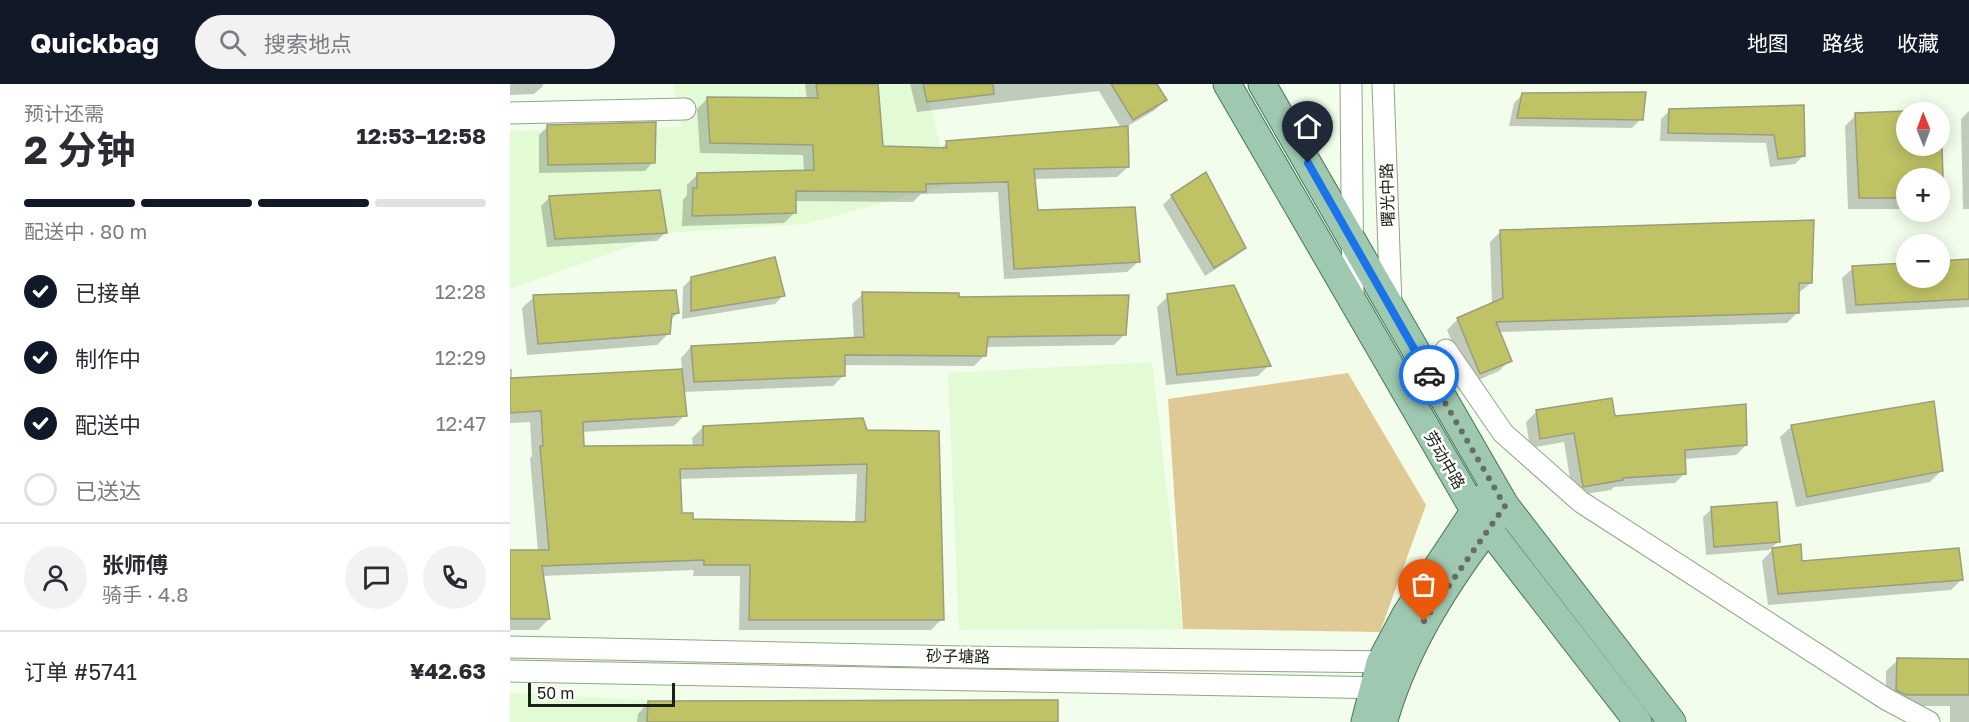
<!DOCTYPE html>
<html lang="zh">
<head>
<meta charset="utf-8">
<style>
	body { margin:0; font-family:"Golos Text","Noto Sans SC",sans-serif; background:#f2f2f3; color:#2b2b33; height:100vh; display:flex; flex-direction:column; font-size:22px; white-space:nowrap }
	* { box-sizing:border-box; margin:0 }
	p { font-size:20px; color:#7c7c81 }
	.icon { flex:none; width:33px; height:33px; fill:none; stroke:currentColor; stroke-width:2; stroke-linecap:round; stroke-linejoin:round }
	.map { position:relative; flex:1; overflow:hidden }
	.side { display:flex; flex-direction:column; background:#fff; width:510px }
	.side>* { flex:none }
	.needle { width:39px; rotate:359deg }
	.buttons { position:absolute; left:1386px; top:18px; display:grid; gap:12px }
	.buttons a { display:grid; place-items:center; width:54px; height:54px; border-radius:50%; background:#fff; box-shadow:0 3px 15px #0003; font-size:30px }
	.scale { position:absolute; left:18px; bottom:15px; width:147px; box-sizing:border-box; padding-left:6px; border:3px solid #1a2116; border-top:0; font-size:16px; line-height:21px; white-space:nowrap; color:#1a2116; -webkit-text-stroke:4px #fff; paint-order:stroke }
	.pin { position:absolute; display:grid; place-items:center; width:51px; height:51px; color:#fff; margin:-62px -26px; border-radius:50% 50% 50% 0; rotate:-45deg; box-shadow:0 0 6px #0007 }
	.pin .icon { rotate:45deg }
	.courier { position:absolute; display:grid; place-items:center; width:60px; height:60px; margin:-30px; border:4px solid #1a73e8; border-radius:50%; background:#fff; color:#222; box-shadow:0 2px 8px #0007 }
	.head em { font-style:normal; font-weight:700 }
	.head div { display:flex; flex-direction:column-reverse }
	.head { display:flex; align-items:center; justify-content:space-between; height:102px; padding:0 24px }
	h1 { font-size:39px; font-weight:700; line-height:45px }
	.bar { display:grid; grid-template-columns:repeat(4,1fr); gap:9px 6px; align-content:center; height:72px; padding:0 24px }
	.bar i { height:8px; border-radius:4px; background:#e1e1e2 }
	.bar .active { background:#111827 }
	.bar p { grid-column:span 4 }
	.line { display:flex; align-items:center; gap:15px; padding:0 24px; border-top:2px solid #e1e1e2 }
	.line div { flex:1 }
	.round { display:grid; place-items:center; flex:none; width:63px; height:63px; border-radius:32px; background:#f2f2f3 }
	ol { padding:0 24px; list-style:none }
	li { display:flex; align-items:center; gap:18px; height:66px }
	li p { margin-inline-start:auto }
	li .icon { padding:6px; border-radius:50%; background:#111827; color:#fff; stroke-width:4 }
	li:last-child { color:#7c7c81 }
	li i { width:33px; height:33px; border:3px solid #e1e1e2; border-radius:50% }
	header { display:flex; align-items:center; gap:36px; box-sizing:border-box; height:84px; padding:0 30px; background:#111827; color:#fff }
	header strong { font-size:28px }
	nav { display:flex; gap:33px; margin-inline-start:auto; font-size:21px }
	.search { width:420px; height:54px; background:#f2f2f3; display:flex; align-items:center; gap:15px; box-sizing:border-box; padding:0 21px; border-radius:33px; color:#7c7c81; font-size:22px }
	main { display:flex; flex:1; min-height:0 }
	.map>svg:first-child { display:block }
</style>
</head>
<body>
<header>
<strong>Quickbag</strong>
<div class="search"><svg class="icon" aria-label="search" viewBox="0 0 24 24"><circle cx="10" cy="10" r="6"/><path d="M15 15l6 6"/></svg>搜索地点</div>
<nav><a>地图</a><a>路线</a><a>收藏</a></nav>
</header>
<main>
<section class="side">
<div class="head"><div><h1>2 分钟</h1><p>预计还需</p></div><em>12:53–12:58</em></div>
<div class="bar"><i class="active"></i><i class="active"></i><i class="active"></i><i></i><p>配送中 · 80 m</p></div>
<ol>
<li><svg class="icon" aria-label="check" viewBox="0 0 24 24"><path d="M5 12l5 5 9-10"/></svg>已接单<p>12:28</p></li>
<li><svg class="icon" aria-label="check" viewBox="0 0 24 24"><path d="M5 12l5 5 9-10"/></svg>制作中<p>12:29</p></li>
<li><svg class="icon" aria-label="check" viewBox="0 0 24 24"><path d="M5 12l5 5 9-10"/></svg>配送中<p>12:47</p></li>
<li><i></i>已送达</li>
</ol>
<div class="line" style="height:108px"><a class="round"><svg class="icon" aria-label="person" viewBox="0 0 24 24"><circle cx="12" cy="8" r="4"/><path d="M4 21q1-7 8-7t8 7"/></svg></a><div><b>张师傅</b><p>骑手 · 4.8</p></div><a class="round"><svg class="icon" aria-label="chat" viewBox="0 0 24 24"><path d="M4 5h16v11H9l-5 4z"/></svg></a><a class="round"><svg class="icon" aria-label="phone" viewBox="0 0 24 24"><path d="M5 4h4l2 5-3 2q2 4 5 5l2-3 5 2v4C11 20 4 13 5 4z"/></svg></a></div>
<div class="line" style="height:78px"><div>订单 #5741</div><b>¥42.63</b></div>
</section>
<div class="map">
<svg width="1459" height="638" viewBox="0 0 1459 638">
	<rect width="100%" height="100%" fill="#f2feeb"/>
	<g fill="#e2fbd5">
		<polygon points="163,0 285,0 289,51 286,0 415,0 440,100 296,140 157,149 0,205 0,47 172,43"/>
		<polygon points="642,278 673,545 449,546 438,289"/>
		<polygon points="0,609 156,617 157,638 0,638"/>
	</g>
	<polygon fill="#dfc994" points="838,289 916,421 870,548 673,545 658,315"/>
	<g fill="#0003" fill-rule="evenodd">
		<polygon points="0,0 33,0 33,2 24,10 0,11"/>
		<polygon points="295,0 367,0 372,64 430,65 437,59 611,44 589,7 407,28 400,0 646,0 655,16 645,26 616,43 618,83 607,93 524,95 527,127 628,178 617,188 494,195 488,108 411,110 403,118 284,117 285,128 274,139 172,142 173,116 177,111 177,101 187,91 294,87 293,71 190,69 187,25 198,14 297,16"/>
		<polygon points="1013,10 1131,35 1122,44 999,42 1004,19"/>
		<polygon points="1293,22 1294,71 1285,80 1260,83 1256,59 1150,57 1151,35 1160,26"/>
		<polygon points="1430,27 1431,114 1430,116 1430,94 1396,94 1396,125 1338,125 1335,42 1346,31 1396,29 1396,62 1430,62 1430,28 1401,28"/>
		<polygon points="1459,27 1459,125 1453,125 1451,35"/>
		<polygon points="38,42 143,78 135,87 29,89 29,51"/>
		<polygon points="662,112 734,163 726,172 695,192 653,121"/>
		<polygon points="39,114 155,149 147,157 37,163 31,122"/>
		<polygon points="991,147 1301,199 1287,210 1288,228 1277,239 989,248 1000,276 989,287 959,300 937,246 948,235 982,220 980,158"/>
		<polygon points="1459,175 1459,223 1336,230 1332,194 1343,184 1396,180 1396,194 1430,194 1430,178 1457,177"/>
		<polygon points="182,194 273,212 265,220 172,235 173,203"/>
		<path d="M353 210 448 214 615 250 604 261 476 263 475 271 464 282 333 281V292L323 302 173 308 175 331 164 342 72 348V363H183L182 354 193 343 352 335 432 535 421 546H229L230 492H183L184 486 32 492 39 535 28 546H0V468H28L20 374 22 372 20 338 0 339V285H2V295L172 286 171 274 181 263 344 255 342 220ZM347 390 345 439 181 436 170 431 169 395Z"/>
		<polygon points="658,212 759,281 748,292 656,301 647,223"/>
		<polygon points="24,213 168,229 159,237 158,250 147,261 17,271 12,224"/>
		<polygon points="1027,327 1103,333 1236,361 1226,371 1174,375 1175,389 1165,399 1104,403 1101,406 1063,412 1054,358 1020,364 1016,338"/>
		<polygon points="1282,342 1431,387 1420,398 1286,423 1270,353"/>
		<polygon points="1202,425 1268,458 1259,466 1196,471 1193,433"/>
		<polygon points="1290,462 1291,479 1452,495 1441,506 1258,521 1252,477 1262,466"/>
		<polygon points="1388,576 1459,576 1459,638 1440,638 1440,622 1384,622 1376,617 1376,587"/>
		<polygon points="139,618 547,638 127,638 128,630"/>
	</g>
	<g fill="#bfc365" stroke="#9b9d7c" stroke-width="1.5" fill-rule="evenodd">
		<polygon points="306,0 368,0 373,62 437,64 436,57 618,42 619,83 524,85 528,126 625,123 630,178 504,185 498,98 416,100 416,108 286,107 286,129 182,132 183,104 187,104 187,89 304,86 303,61 200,59 197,13 308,14"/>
		<polygon points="413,0 483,0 484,10 417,18"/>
		<polygon points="601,0 647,0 657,16 623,36"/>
		<polygon points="1136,8 1133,36 1007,34 1012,9"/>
		<polygon points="1294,21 1295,72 1268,75 1264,51 1158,49 1159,25"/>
		<polygon points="1396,27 1396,62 1432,62 1433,94 1396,94 1396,114 1349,114 1345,29"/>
		<polygon points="146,38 145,79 38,81 37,41"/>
		<polygon points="696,88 736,164 704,184 661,111"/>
		<polygon points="150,106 157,149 45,155 39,112"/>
		<polygon points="1304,136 1302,199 1289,199 1289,229 986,238 1002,277 970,290 947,234 993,214 990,146"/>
		<polygon points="265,173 275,212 181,227 181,193"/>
		<polygon points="1459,175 1459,215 1346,221 1342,182 1396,179 1396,194 1430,194 1430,177"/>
		<polygon points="724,201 761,282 667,291 657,210"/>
		<polygon points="166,206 169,229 162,230 160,250 28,260 23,211"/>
		<polygon points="352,208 449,209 449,213 619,211 616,251 478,253 476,272 335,271 335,292 184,298 181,262 354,253"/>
		<path d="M172 285 177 332 73 338 74 362 193 361V342L353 334 357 346 429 347 434 536H239L240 481H194V476L32 482 40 535H0V466H39L30 362H33L31 327 0 329V294ZM357 380 355 438 183 435V429H172L170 385Z"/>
		<polygon points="1102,314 1105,332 1236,320 1237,361 1175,366 1176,390 1113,394 1113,396 1073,403 1064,349 1030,355 1026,326"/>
		<polygon points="1424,317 1433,387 1297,413 1281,341"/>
		<polygon points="1267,418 1270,458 1204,463 1201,423"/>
		<polygon points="1291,460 1292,477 1449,464 1453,496 1268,510 1262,464"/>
		<polygon points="1387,574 1459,575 1459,611 1396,611 1386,606"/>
		<polygon points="548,616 548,638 137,638 138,617"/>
	</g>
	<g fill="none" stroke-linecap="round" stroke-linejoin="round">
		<g stroke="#92a588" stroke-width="23">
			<g id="minor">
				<polyline points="841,0 843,217"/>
				<polyline points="873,0 881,222"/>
				<polyline points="0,29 175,25"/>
				<polyline points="936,266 993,349 1071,418 1376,615 1419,638"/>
				<polyline points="0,563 452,573 883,578"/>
				<polyline points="0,587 878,604"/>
			</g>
		</g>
		<g stroke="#467658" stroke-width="29">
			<g id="major">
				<polyline points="717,0 964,426 1128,638"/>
				<polyline points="752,0 995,421 1162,638"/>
				<path d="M874 636C896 560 939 494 987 432"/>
				<polyline points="855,638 870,579 896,530 973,414"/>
			</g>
		</g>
		<use href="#minor" stroke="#fff" stroke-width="21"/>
		<use href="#major" stroke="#9ec8b0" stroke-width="27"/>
	</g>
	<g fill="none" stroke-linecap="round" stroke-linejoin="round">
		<polyline stroke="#666e61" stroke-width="6" stroke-dasharray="0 10.8" points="914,537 995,422 919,291"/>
		<polyline stroke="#1a73e8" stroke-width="8" points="798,79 919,291"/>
	</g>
	<g text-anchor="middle" stroke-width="5" stroke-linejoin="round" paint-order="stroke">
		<g font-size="16" fill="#1a2116" stroke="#fff">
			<text transform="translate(877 111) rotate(-92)" y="6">曙光中路</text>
			<text transform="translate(935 376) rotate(60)" y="6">劳动中路</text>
			<text transform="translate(448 572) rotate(1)" y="6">砂子塘路</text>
		</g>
	</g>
</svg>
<div class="buttons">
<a><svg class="needle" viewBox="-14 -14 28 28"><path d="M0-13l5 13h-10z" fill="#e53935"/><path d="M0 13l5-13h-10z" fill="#7c7c81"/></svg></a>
<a>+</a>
<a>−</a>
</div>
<div class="scale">50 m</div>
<div class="pin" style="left:914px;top:537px;background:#ea580c"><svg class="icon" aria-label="bag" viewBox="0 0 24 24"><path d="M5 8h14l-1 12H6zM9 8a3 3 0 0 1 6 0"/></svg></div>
<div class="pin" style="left:798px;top:79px;background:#1f2937"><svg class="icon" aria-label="home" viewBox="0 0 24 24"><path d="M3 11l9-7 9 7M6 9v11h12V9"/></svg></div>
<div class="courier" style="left:919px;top:291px"><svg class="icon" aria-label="car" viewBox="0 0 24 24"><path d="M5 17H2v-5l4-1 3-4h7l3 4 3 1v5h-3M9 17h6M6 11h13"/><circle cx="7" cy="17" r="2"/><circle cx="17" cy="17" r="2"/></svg></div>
</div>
</main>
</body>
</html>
